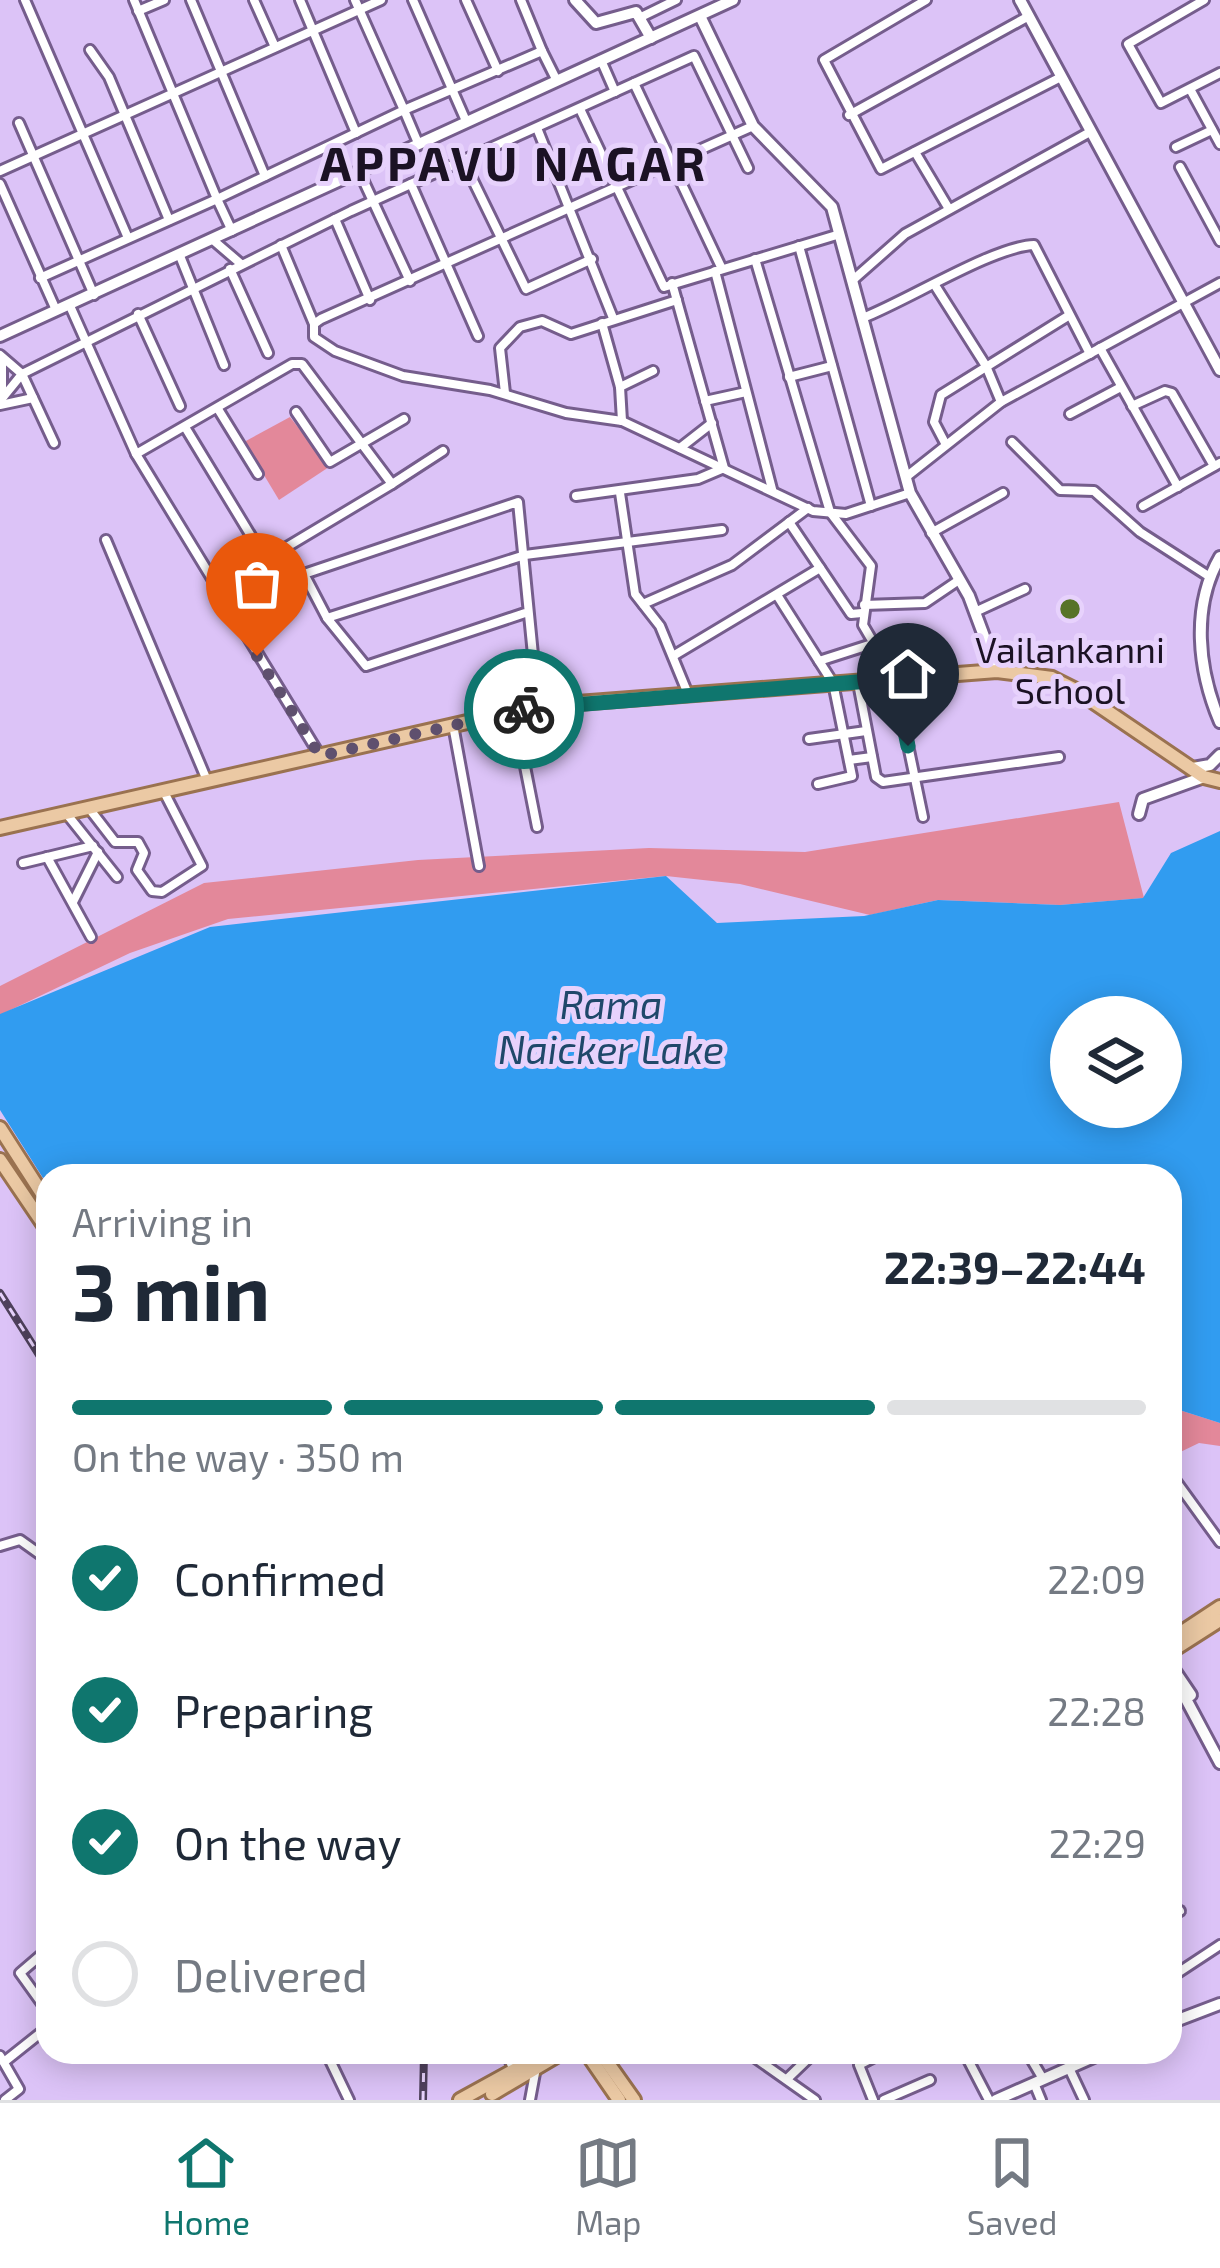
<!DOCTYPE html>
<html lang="en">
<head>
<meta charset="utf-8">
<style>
	body { margin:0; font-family:"Exo 2",sans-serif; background:#f2f2f3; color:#1f2937; height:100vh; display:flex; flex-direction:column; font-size:45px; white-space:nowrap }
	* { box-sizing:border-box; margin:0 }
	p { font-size:39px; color:#747a83 }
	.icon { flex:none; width:66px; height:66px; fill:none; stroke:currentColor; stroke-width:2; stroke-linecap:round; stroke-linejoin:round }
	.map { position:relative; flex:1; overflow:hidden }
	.drawer { position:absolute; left:36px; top:1164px; width:1146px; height:900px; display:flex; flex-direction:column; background:#fff; border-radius:36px; box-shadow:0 6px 30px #0003 }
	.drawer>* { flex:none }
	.fabs { position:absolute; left:1050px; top:996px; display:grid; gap:24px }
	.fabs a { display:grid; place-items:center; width:132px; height:132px; border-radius:50%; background:#fff; box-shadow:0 6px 30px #0003; font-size:60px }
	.pin { position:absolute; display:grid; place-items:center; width:102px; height:102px; color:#fff; margin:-123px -51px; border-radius:50% 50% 50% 0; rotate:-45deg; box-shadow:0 0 12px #0007 }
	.pin .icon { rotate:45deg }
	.courier { position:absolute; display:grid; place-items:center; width:120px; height:120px; margin:-60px; border:9px solid #0f766e; border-radius:50%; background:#fff; color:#222; box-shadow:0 3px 15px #0007 }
	.headline em { font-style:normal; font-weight:700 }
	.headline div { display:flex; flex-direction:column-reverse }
	.headline { display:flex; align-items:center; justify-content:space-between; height:204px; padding:0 36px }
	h1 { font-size:78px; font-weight:700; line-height:90px }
	.bar { display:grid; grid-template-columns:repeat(4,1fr); gap:18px 12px; align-content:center; height:144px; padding:0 36px }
	.bar i { height:15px; border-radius:9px; background:#e0e1e3 }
	.bar .active { background:#0f766e }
	.bar p { grid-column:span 4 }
	ol { padding:0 36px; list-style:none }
	li { display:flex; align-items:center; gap:36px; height:132px }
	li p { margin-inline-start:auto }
	li .icon { padding:12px; border-radius:50%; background:#0f766e; color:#fff; stroke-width:4 }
	li:last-child { color:#747a83 }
	li i { width:66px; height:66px; border:6px solid #e0e1e3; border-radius:50% }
	.tabs { display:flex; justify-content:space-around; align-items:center; height:168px; border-top:3px solid #e0e1e3; background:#fff; font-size:33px; color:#747a83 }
	.tabs a { display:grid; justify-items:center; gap:6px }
	.tabs .active { color:#0f766e }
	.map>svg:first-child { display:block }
</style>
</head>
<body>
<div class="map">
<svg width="1220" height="2100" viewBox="0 0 1220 2100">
	<rect width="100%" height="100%" fill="#dcc3f7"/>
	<g fill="#e3889a">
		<polygon points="290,417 329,467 279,500 244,442"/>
		<polygon points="1119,802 1144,898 1060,905 938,900 870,915 740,884 666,876 228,919 130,953 0,1015 0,986 204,883 418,860 649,848 805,852"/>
		<polygon points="1170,1407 1220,1423 1220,1446 1199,1443 1170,1457"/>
	</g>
	<path fill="#319cf0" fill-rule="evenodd" d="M1220 831V1423L1170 1407V1176H60L56 1171 43 1178 0 1110V1014L210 927 666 876 717 923 864 916 938 900 1060 905 1143 898 1171 853ZM1071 1017H1161V1107H1071Z"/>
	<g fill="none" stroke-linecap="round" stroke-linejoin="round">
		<g stroke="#755d8c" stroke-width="14">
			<g id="street">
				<polyline points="25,0 128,238"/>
				<polyline points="191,0 265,176"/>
				<polyline points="254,0 275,47"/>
				<polyline points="300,0 356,133"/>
				<polyline points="355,0 404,110 542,51 556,79"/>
				<polyline points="413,0 466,121"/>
				<polyline points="466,0 498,71"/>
				<polyline points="521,0 542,51"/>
				<polyline points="926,0 824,60 881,169 1061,77"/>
				<polyline points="1204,0 1128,44 1161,103 1220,73"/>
				<polyline points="138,11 164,0"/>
				<polyline points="641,17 676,0"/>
				<polyline points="90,50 109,77 169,220"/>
				<polyline points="601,60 615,92"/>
				<polyline points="634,83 722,269"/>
				<polyline points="1190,89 1220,144"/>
				<polyline points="580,109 664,287 840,234"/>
				<polyline points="849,115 1029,16"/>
				<polyline points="19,123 94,295"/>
				<polyline points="753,126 321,319 314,324 314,337 335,351 403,376 490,390 566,413 622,421 813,511 846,514 910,493"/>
				<polyline points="537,128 613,318"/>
				<polyline points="1176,147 1212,130"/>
				<polyline points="915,152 949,209"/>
				<polyline points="463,160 526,289 592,259"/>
				<polyline points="1180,167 1220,241"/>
				<polyline points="0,171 381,0"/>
				<polyline points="359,171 410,281"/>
				<polyline points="0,184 56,310"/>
				<polyline points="411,184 478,336"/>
				<polyline points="335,219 370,300"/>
				<polyline points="232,231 217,199 404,110 418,143"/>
				<polyline points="213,240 241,264"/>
				<polyline points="281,245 314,324"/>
				<polyline points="799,246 871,506"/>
				<polyline points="180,256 224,365"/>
				<polyline points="755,259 830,512 871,566 863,625 894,678 923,817"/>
				<polyline points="230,269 268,353"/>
				<polyline points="715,271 772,489"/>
				<polyline points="40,278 217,199 134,0"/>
				<polyline points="854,279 905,234 1090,132"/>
				<polyline points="936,287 986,366 1001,402"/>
				<polyline points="70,306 136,454 319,754"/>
				<polyline points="138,314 180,406"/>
				<path d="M865 317C910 299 995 246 1034 245L1090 354"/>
				<polyline points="602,323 620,387 622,421"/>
				<polyline points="1100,348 1178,487"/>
				<polyline points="0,355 22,374 351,211 694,56 748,168"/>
				<polyline points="789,377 832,366"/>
				<polyline points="620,387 653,371"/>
				<polyline points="505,393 500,348 520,327 542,321 571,334 677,300"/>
				<polyline points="2,394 2,361"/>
				<polyline points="0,401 22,374 54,443"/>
				<polyline points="705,401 746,392"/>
				<polyline points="0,405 33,398"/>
				<polyline points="1132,406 1165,391 1172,393 1214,466"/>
				<polyline points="218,409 258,474"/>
				<polyline points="296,412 330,462 404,419"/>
				<polyline points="1070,414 1121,387"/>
				<polyline points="185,427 265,559"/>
				<polyline points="1012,442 1060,490 1094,491 1140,532 1210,577"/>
				<polyline points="945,443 934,422 941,395 1068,316"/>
				<polyline points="680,448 712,423"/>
				<polyline points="136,454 292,364 302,364 392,484 215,590"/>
				<polyline points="906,477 1001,402 1220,283"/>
				<polyline points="392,484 443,451"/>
				<polyline points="620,493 635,594 660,626 688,694"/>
				<polyline points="576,496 698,479 724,468 672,283"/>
				<polyline points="1143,506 1220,463"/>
				<polyline points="789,522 851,614 862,613"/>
				<polyline points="931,533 1003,493"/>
				<polyline points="106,540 206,778"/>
				<polyline points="777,595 833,683 852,776 818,784"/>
				<polyline points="643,604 732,565 808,508"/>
				<polyline points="864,605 925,603 959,580"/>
				<polyline points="528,612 366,666 327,618 304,574 518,502 538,706"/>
				<polyline points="975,612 1025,589"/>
				<polyline points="327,618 525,555 722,530"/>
				<polyline points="673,656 820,568"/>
				<polyline points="819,661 872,644"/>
				<polyline points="858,683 876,777 883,782 1059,757"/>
				<polyline points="514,711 537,827"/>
				<polyline points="453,725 479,866"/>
				<polyline points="809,739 866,731"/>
				<polyline points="849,760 872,757"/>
				<polyline points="88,807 115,842 138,842 144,853 137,870 152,891 162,892 202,866 163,790"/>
				<polyline points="66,813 117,877"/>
				<polyline points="47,857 91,937"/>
				<polyline points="23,863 93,846"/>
				<polyline points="73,902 98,852"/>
				<polyline points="1170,1473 1220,1542"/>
				<polyline points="0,1546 20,1540 48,1560"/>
				<polyline points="46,1838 48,1841"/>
				<polyline points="1170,1916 1180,1911"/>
				<polyline points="48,1949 20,1973 48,2012"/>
				<polyline points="1170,1978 1220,1945"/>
				<polyline points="326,2052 349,2100"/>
				<polyline points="506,2052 515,2073"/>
				<polyline points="747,2052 815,2100"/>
				<polyline points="964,2052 989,2100"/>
				<polyline points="1027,2052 1043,2079"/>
				<polyline points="0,2056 19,2089 5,2100"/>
				<polyline points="4,2062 48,2027"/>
				<polyline points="1069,2068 1084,2100"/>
				<polyline points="788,2078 815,2052"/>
				<polyline points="1034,2083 1041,2100"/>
				<polyline points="530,2100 535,2073"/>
				<polyline points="873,2100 859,2065 884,2052"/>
				<polyline points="884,2100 930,2080"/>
			</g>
		</g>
		<g stroke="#755d8c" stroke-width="16">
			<g id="secondary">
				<polyline points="575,0 596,23 636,12 651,38"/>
				<polyline points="1020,0 1220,370"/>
				<polyline points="700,16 753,126 832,207 910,493 969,596 997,671"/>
				<polyline points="0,336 733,0"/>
				<path d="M1220 557C1191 607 1198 670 1220 722"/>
				<polyline points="1193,768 1210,765 1220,755"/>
				<polyline points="1139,814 1143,799 1204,777"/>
				<polyline points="1170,1664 1191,1695"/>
				<polyline points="1170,1669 1220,1763"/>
				<polyline points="1170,2023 1220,2004"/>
				<polyline points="996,2100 1105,2052"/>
			</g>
		</g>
		<g stroke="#9a7250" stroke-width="18">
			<g id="primary">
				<polyline points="0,828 538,706 997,671 1052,678 1076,690 1204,777 1220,781"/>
				<polyline points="0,1128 48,1203"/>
				<polyline points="0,1160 48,1231"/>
				<polyline points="1170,1640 1220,1607"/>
				<polyline points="1170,1652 1220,1620"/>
				<polyline points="586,2052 619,2100"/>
				<polyline points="600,2052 634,2100"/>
				<polyline points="492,2094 563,2052"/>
				<polyline points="460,2100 547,2052"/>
			</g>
		</g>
		<use href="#street" stroke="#fff" stroke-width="8"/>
		<use href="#secondary" stroke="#fff" stroke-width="10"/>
		<use href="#primary" stroke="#ebc9a4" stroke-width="12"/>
		<g stroke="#4f415c" stroke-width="8">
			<g id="rail">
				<polyline points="0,1293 48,1369"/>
				<polyline points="423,2100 424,2052"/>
			</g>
		</g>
		<use href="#rail" stroke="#e7d2fc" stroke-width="3" stroke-dasharray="9" stroke-linecap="butt"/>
	</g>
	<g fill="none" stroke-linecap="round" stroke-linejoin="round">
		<polyline stroke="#5f506e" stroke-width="12" stroke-dasharray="0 21.6" points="257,656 320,756 524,709"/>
		<polyline stroke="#0f766e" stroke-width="15" points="524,709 894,679 908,746"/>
	</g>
	<circle fill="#577327" stroke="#e7d2fc" stroke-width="4.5" cx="1070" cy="609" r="12"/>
	<g text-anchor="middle" stroke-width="10" stroke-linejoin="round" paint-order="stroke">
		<g font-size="36" fill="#1b1224" stroke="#e7d2fc">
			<text x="1070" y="663">Vailankanni<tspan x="1070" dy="41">School</tspan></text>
		</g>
		<g font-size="39" font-style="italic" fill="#1f486a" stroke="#e7d2fc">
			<text x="611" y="1019">Rama<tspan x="611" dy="45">Naicker Lake</tspan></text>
		</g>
		<g font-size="48" font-weight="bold" letter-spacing="3" fill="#1b1224" stroke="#e7d2fc">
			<text x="514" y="181">APPAVU NAGAR</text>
		</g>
	</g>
</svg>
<div class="fabs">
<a><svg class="icon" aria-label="layers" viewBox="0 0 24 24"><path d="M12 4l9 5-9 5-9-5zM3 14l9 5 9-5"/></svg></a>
</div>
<div class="pin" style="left:257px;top:656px;background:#ea580c"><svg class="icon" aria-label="bag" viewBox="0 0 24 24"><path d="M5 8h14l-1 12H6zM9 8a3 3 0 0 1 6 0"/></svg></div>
<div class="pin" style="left:908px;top:746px;background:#1f2937"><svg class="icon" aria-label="home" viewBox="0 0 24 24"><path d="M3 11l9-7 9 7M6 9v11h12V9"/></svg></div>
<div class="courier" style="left:524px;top:709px"><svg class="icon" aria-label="bike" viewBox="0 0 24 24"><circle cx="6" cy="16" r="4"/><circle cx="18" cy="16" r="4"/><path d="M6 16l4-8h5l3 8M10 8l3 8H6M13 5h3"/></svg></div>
<section class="drawer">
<div class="headline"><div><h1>3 min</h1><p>Arriving in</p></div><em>22:39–22:44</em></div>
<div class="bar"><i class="active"></i><i class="active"></i><i class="active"></i><i></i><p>On the way · 350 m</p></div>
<ol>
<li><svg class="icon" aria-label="check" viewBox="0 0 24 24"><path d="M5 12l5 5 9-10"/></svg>Confirmed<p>22:09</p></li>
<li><svg class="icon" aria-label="check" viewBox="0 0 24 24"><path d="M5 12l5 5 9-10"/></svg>Preparing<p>22:28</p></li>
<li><svg class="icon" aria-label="check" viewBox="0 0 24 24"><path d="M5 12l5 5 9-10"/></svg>On the way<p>22:29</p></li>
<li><i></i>Delivered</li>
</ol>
</section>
</div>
<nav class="tabs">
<a class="active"><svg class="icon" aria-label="home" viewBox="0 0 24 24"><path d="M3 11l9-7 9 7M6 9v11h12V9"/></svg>Home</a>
<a><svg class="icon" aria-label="map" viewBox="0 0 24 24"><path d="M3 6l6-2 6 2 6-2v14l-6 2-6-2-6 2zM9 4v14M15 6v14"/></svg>Map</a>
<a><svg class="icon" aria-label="saved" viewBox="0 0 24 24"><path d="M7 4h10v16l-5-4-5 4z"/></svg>Saved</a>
</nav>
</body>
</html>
